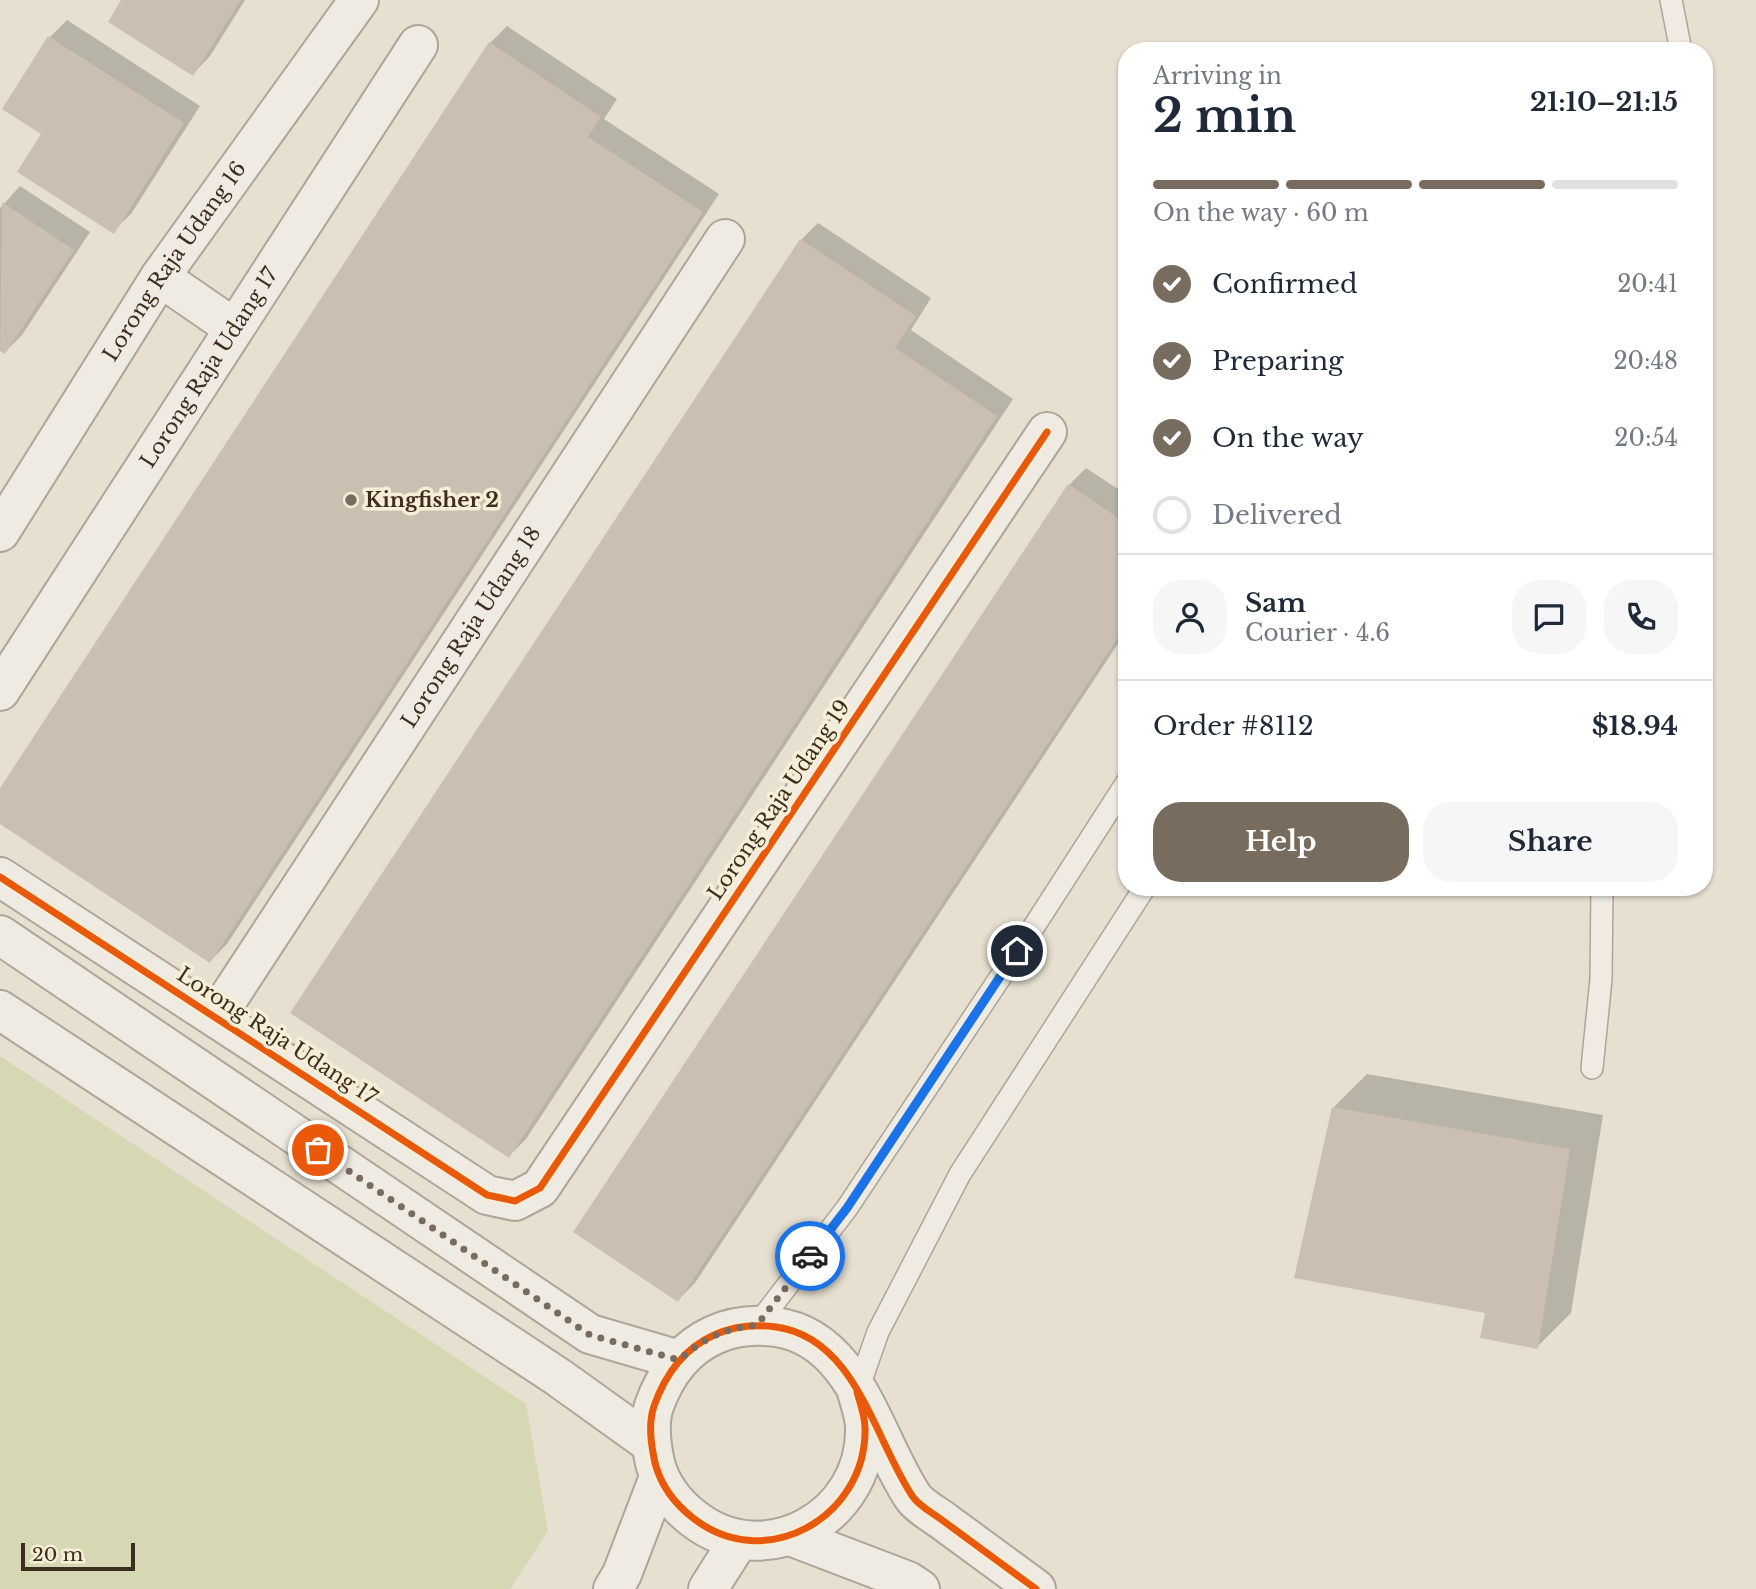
<!DOCTYPE html>
<html lang="en">
<head>
<meta charset="utf-8">
<style>
	body { margin:0; font-family:"Libre Baskerville",serif; background:#f6f6f7; color:#1f2937; height:100vh; display:flex; flex-direction:column; font-size:26px; white-space:nowrap }
	* { box-sizing:border-box; margin:0 }
	p { font-size:23px; color:#747a83 }
	.icon { flex:none; width:38px; height:38px; fill:none; stroke:currentColor; stroke-width:2; stroke-linecap:round; stroke-linejoin:round }
	.map { position:relative; flex:1; overflow:hidden }
	.drawer { position:absolute; left:1118px; top:42px; width:595px; height:854px; display:flex; flex-direction:column; background:#fff; border-radius:28px; box-shadow:0 2px 5px #0004 }
	.drawer>* { flex:none }
	.scale { position:absolute; left:21px; bottom:18px; width:114px; box-sizing:border-box; padding-left:7px; border:4px solid #3d2e20; border-top:0; font-size:19px; line-height:24px; white-space:nowrap; color:#3d2e20; -webkit-text-stroke:5px #f7eed8; paint-order:stroke }
	.pin { position:absolute; display:grid; place-items:center; width:60px; height:60px; color:#fff; margin:-30px; border:4px solid #fff; border-radius:50%; box-shadow:0 2px 7px #0007 }
	.courier { position:absolute; display:grid; place-items:center; width:70px; height:70px; margin:-35px; border:5px solid #1a73e8; border-radius:50%; background:#fff; color:#222; box-shadow:0 2px 9px #0007 }
	.summary em { font-style:normal; font-weight:700 }
	.summary div { display:flex; flex-direction:column-reverse }
	.summary { display:flex; align-items:center; justify-content:space-between; height:119px; padding:0 35px }
	h1 { font-size:46px; font-weight:700; line-height:52px }
	.bar { display:grid; grid-template-columns:repeat(4,1fr); gap:10px 7px; align-content:center; height:84px; padding:0 35px }
	.bar i { height:9px; border-radius:5px; background:#e0e1e3 }
	.bar .current { background:#786c5e }
	.bar p { grid-column:span 4 }
	.line { display:flex; align-items:center; gap:18px; padding:0 35px; border-top:2px solid #e0e1e3 }
	.line div { flex:1 }
	.round { display:grid; place-items:center; flex:none; width:74px; height:74px; border-radius:28px; background:#f6f6f7 }
	ol { padding:0 35px; list-style:none }
	li { display:flex; align-items:center; gap:21px; height:77px }
	li p { margin-inline-start:auto }
	li .icon { padding:7px; border-radius:50%; background:#786c5e; color:#fff; stroke-width:4 }
	li:last-child { color:#747a83 }
	li i { width:38px; height:38px; border:4px solid #e0e1e3; border-radius:50% }
	.primary-button { display:flex; gap:14px; margin-top:auto; padding:14px 35px }
	.primary-button a { flex:1; height:80px; border-radius:28px; background:#786c5e; color:#fff; font-size:28px; font-weight:700; line-height:80px; text-align:center }
	.primary-button a+a { background:#f6f6f7; color:#1f2937 }
	.map>svg:first-child { display:block }
</style>
</head>
<body>
<div class="map">
<svg width="1756" height="1589" viewBox="0 0 1756 1589">
	<rect width="100%" height="100%" fill="#e7e0d1"/>
	<polygon fill="#d6d7b3" points="0,1056 526,1404 548,1531 510,1589 0,1589"/>
	<g fill="#0003">
		<polygon points="123,0 245,0 210,56 193,74"/>
		<polygon points="67,20 200,106 131,214 113,231 44,134 50,37"/>
		<polygon points="507,26 617,99 604,119 719,194 227,944 210,961 0,822 0,791 490,43"/>
		<polygon points="20,186 90,232 22,335 5,352 0,349 0,208"/>
		<polygon points="818,223 931,298 911,330 1013,399 526,1139 509,1156 801,240"/>
		<polygon points="1086,468 1127,495 1127,630 695,1283 678,1300 1069,485"/>
		<polygon points="1367,1074 1603,1115 1571,1313 1537,1347 1487,1312 1333,1108"/>
	</g>
	<g fill="#cbbfb2">
		<polygon points="121,0 241,0 193,76 108,22"/>
		<polygon points="48,36 184,123 114,234 17,172 41,134 2,109"/>
		<polygon points="489,42 601,117 588,137 703,212 210,963 0,824 0,788"/>
		<polygon points="2,202 74,250 5,354 0,351"/>
		<polygon points="800,239 916,316 895,348 997,416 509,1158 290,1013"/>
		<polygon points="1068,484 1127,524 1127,624 678,1302 573,1232"/>
		<polygon points="1332,1107 1570,1149 1538,1349 1480,1338 1485,1313 1294,1278"/>
	</g>
	<g fill="none" stroke-linecap="round" stroke-linejoin="round">
		<g stroke="#ada599" stroke-width="24">
			<g id="lane">
				<polyline points="1671,0 1681,51"/>
				<polyline points="1592,1068 1601,979 1602,887"/>
				<polyline points="757,1325 847,1208 1033,928 1127,782"/>
				<polyline points="857,1392 878,1332 960,1174 1145,887"/>
			</g>
		</g>
		<g stroke="#ada599" stroke-width="42">
			<g id="street">
				<polyline points="160,277 234,328"/>
				<path id="s1" d="M0 532 160 277 359 0"/>
				<path id="s2" d="M0 691 418 45"/>
				<polyline points="0,877 487,1195 515,1201 540,1188 1047,432"/>
				<polyline points="0,935 590,1334 679,1360"/>
				<polyline points="0,1010 558,1377 650,1443"/>
				<path id="s3" d="M216 1017 725 239"/>
				<path d="M857 1392C860 1403 865 1416 865 1428 867 1517 765 1575 693 1518 675 1504 661 1486 655 1463 651 1444 648 1424 654 1406 665 1375 683 1349 714 1335 734 1326 753 1324 776 1327 856 1338 874 1439 913 1497 920 1507 936 1515 946 1523 976 1545 1006 1567 1036 1589"/>
				<polyline points="790,1536 908,1581 920,1589"/>
				<polyline points="613,1589 622,1574 659,1477"/>
				<polyline points="708,1589 739,1540"/>
			</g>
		</g>
		<use href="#lane" stroke="#efebe3" stroke-width="21"/>
		<use href="#street" stroke="#efebe3" stroke-width="38"/>
		<g stroke="#f7eed8" stroke-width="11">
			<g id="cycleway">
				<polyline points="0,877 487,1195 515,1201 540,1188 1047,432"/>
				<path d="M857 1392C860 1403 865 1416 865 1428 867 1517 765 1575 693 1518 675 1504 661 1486 655 1463 651 1444 648 1424 654 1406 665 1375 683 1349 714 1335 734 1326 753 1324 776 1327 856 1338 874 1439 913 1497 920 1507 936 1515 946 1523 976 1545 1006 1567 1036 1589"/>
			</g>
		</g>
		<use href="#cycleway" stroke="#e8590c" stroke-width="7"/>
	</g>
	<g fill="none" stroke-linecap="round" stroke-linejoin="round">
		<path stroke="#786c5e" stroke-width="7" stroke-dasharray="0 12.6" d="M318 1150 590 1335 679 1360C707 1336 721 1330 757 1325L810 1256"/>
		<polyline stroke="#1a73e8" stroke-width="9" points="810,1256 847,1208 1017,951"/>
	</g>
	<circle fill="#786c5e" stroke="#f7eed8" stroke-width="2.5" cx="351" cy="500" r="7"/>
	<g text-anchor="middle" stroke-width="7" stroke-linejoin="round" paint-order="stroke">
		<g font-size="21" fill="#3d2e20" stroke="#f7eed8">
			<text dy="7" stroke="none"><textPath href="#s1" startOffset="322">Lorong Raja Udang 16</textPath></text>
			<text dy="7" stroke="none"><textPath href="#s2" startOffset="385">Lorong Raja Udang 17</textPath></text>
			<text dy="7" stroke="none"><textPath href="#s3" startOffset="466">Lorong Raja Udang 18</textPath></text>
			<text transform="translate(779 800) rotate(-56)" y="7">Lorong Raja Udang 19</text>
			<text transform="translate(277 1036) rotate(33)" y="7">Lorong Raja Udang 17</text>
		</g>
		<g font-size="21" font-weight="bold" fill="#3d2e20" stroke="#f7eed8" text-anchor="start">
			<text x="365" y="507">Kingfisher 2</text>
		</g>
	</g>
</svg>
<div class="scale">20 m</div>
<div class="pin" style="left:318px;top:1150px;background:#ea580c"><svg class="icon" aria-label="bag" viewBox="0 0 24 24"><path d="M5 8h14l-1 12H6zM9 8a3 3 0 0 1 6 0"/></svg></div>
<div class="pin" style="left:1017px;top:951px;background:#1f2937"><svg class="icon" aria-label="home" viewBox="0 0 24 24"><path d="M3 11l9-7 9 7M6 9v11h12V9"/></svg></div>
<div class="courier" style="left:810px;top:1256px"><svg class="icon" aria-label="car" viewBox="0 0 24 24"><path d="M5 17H2v-5l4-1 3-4h7l3 4 3 1v5h-3M9 17h6M6 11h13"/><circle cx="7" cy="17" r="2"/><circle cx="17" cy="17" r="2"/></svg></div>
<section class="drawer">
<div class="summary"><div><h1>2 min</h1><p>Arriving in</p></div><em>21:10–21:15</em></div>
<div class="bar"><i class="current"></i><i class="current"></i><i class="current"></i><i></i><p>On the way · 60 m</p></div>
<ol>
<li><svg class="icon" aria-label="check" viewBox="0 0 24 24"><path d="M5 12l5 5 9-10"/></svg>Confirmed<p>20:41</p></li>
<li><svg class="icon" aria-label="check" viewBox="0 0 24 24"><path d="M5 12l5 5 9-10"/></svg>Preparing<p>20:48</p></li>
<li><svg class="icon" aria-label="check" viewBox="0 0 24 24"><path d="M5 12l5 5 9-10"/></svg>On the way<p>20:54</p></li>
<li><i></i>Delivered</li>
</ol>
<div class="line" style="height:126px"><a class="round"><svg class="icon" aria-label="person" viewBox="0 0 24 24"><circle cx="12" cy="8" r="4"/><path d="M4 21q1-7 8-7t8 7"/></svg></a><div><b>Sam</b><p>Courier · 4.6</p></div><a class="round"><svg class="icon" aria-label="chat" viewBox="0 0 24 24"><path d="M4 5h16v11H9l-5 4z"/></svg></a><a class="round"><svg class="icon" aria-label="phone" viewBox="0 0 24 24"><path d="M5 4h4l2 5-3 2q2 4 5 5l2-3 5 2v4C11 20 4 13 5 4z"/></svg></a></div>
<div class="line" style="height:91px"><div>Order #8112</div><b>$18.94</b></div>
<div class="primary-button"><a>Help</a><a>Share</a></div>
</section>
</div>
</body>
</html>
